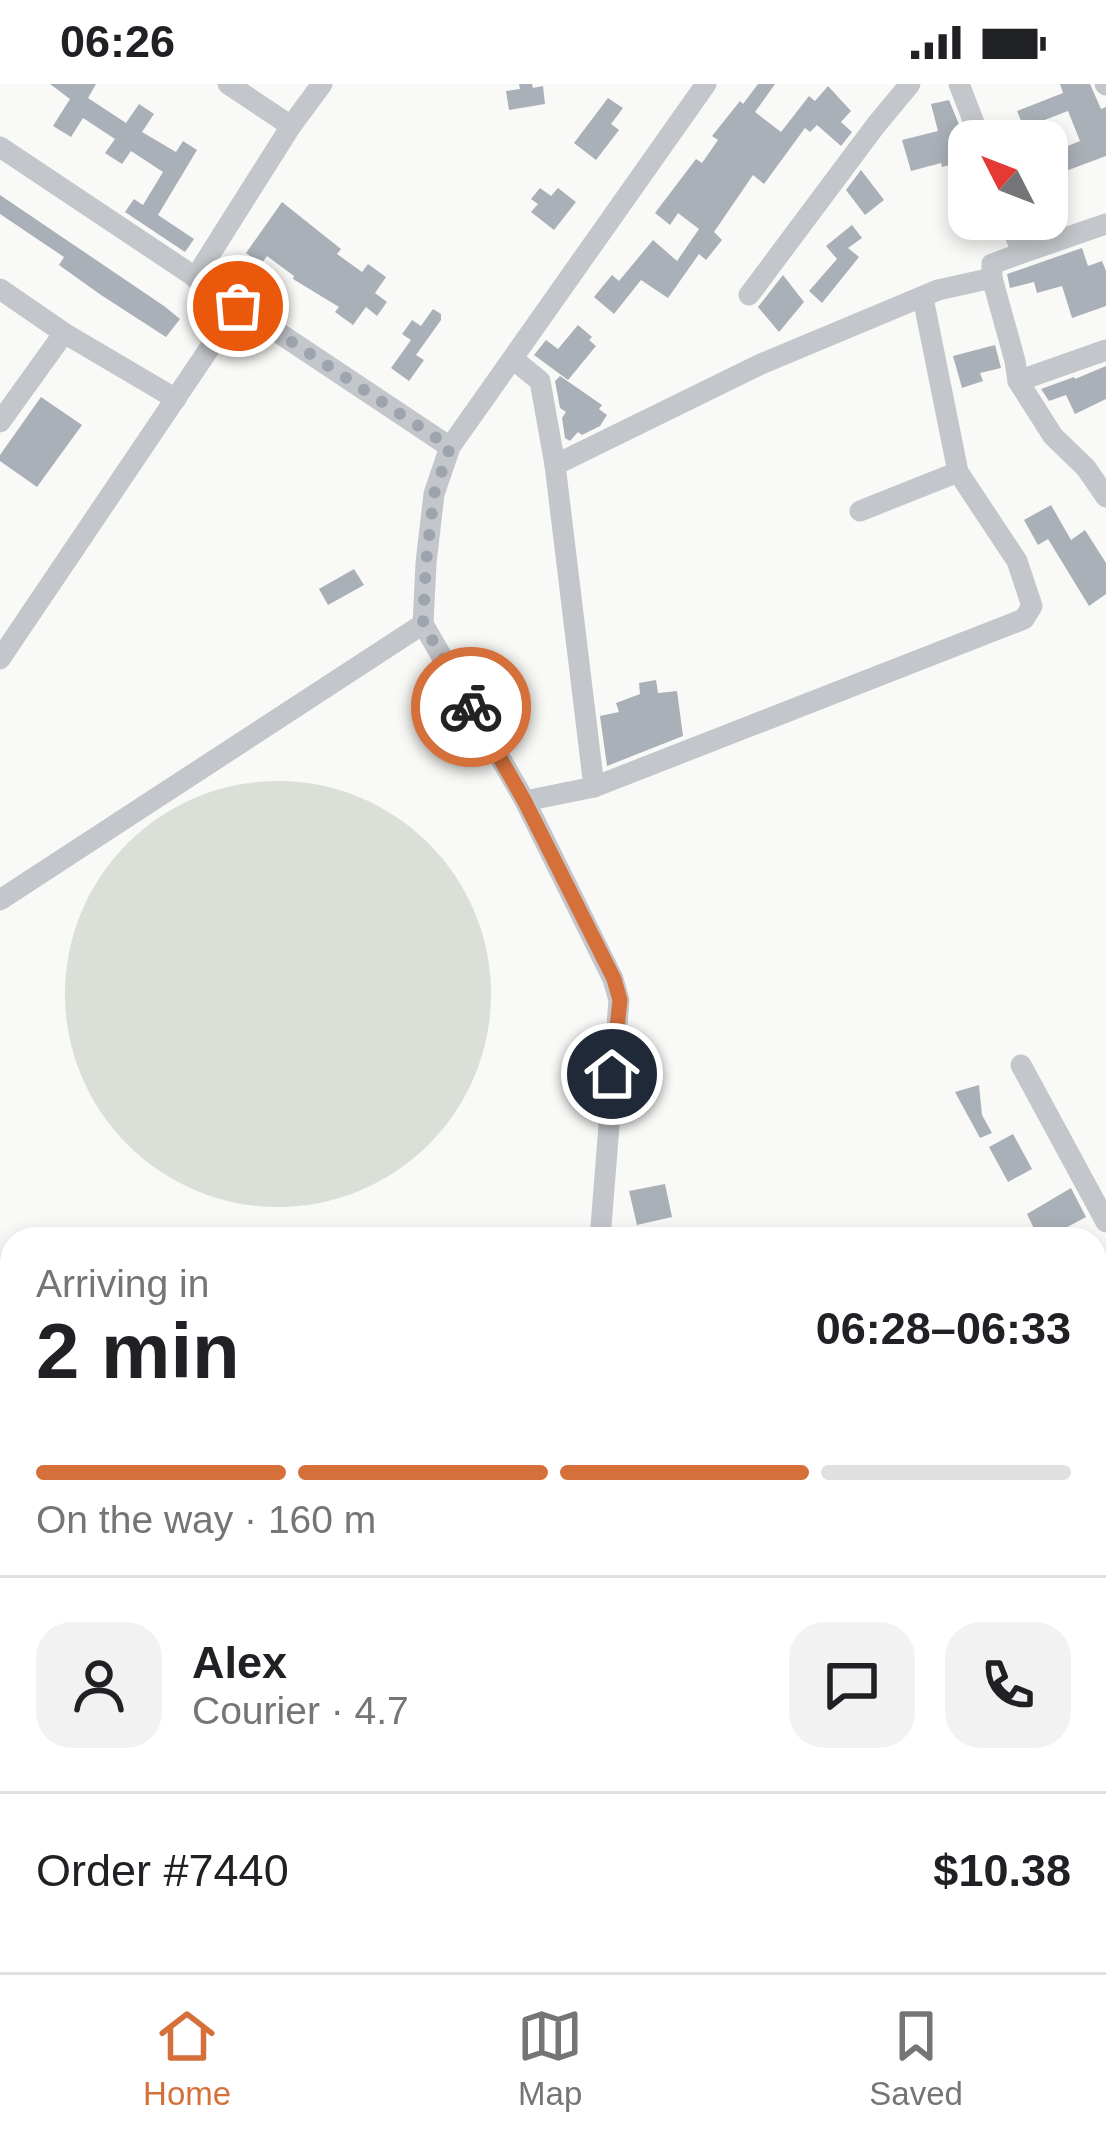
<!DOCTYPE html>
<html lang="en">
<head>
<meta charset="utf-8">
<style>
	body { margin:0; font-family:Arial,sans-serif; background:#f2f2f2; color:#202124; height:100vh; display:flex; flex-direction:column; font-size:45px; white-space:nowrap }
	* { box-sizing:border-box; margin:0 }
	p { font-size:39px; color:#757577 }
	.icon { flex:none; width:66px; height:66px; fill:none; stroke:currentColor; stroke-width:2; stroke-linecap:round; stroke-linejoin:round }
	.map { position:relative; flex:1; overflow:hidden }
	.panel { position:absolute; left:0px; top:1143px; width:1107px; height:747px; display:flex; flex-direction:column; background:#fff; border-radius:36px 36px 0 0; box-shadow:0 6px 18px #0003 }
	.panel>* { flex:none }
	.needle { width:78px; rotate:312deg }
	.buttons { position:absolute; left:948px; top:36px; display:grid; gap:24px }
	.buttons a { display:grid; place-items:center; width:120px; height:120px; border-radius:24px; background:#fff; box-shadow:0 6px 18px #0003; font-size:60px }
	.pin { position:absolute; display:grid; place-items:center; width:102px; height:102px; color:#fff; margin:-51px; border:6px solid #fff; border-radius:50%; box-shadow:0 3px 12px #0007 }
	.courier { position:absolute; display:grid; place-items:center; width:120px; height:120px; margin:-60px; border:9px solid #d5703b; border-radius:50%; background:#fff; color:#222; box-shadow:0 3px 15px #0007 }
	.head em { font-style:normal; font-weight:800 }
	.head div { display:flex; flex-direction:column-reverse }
	.head { display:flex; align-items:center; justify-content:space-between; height:204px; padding:0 36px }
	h1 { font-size:78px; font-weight:800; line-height:90px }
	.bar { display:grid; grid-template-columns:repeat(4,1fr); gap:18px 12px; align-content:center; height:144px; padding:0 36px }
	.bar i { height:15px; border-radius:9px; background:#e0e0e0 }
	.bar .current { background:#d5703b }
	.bar p { grid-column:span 4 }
	.line { display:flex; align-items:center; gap:30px; padding:0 36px; border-top:3px solid #e0e0e0 }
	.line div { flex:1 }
	.round { display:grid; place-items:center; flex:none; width:126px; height:126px; border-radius:36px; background:#f2f2f2 }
	.status { display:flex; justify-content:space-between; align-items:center; height:84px; padding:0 60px; background:#fff; direction:ltr }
	.status svg { height:33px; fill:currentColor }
	.tab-bar { display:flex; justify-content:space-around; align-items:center; height:168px; border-top:3px solid #e0e0e0; background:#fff; font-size:33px; color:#757577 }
	.tab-bar a { display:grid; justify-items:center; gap:6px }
	.tab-bar .current { color:#d5703b }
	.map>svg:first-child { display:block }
</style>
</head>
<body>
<div class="status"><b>06:26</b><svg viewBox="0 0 49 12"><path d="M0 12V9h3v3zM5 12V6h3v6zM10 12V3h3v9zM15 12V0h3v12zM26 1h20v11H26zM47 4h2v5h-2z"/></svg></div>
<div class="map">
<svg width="1106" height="1888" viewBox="0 0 1106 1888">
	<rect width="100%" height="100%" fill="#f9f9f7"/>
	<g fill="#dadfd8">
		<circle cx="278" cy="910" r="213"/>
		<polygon points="252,1878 507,1878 521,1888 243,1888"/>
	</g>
	<g fill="#aab0b7">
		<polygon points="50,0 96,0 88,14 126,39 139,20 154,30 142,48 176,68 183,57 197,66 158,131 194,155 185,168 125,128 134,115 143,121 163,88 131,67 122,80 105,69 115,55 83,34 71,53 53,42 70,15"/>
		<polygon points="519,0 532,0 533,4 543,2 545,20 509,26 506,7 520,5"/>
		<polygon points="758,0 775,0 755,28 781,48 809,12 815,17 828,2 851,27 841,38 852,48 841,62 817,41 810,48 805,44 764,100 753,91 714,148 722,156 706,176 699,170 668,214 641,196 614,230 594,213 612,191 619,197 653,156 677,177 699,145 678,129 670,141 655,129 696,75 702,79 718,56 712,52 740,17 743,20"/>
		<polygon points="1060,0 1090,0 1101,25 1106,23 1106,72 1047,94 1047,79 1063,73 1060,65 1080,57 1068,27 1024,44 1017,27 1063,9"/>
		<polygon points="608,14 623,24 611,40 619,46 596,76 574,59"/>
		<polygon points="949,16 969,65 969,76 942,83 941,79 911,87 902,56 938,47 931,20"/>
		<polygon points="861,86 884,116 865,131 846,106"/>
		<polygon points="540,104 551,112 558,104 576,118 554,146 531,128 538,120 531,115"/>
		<polygon points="0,111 164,222 180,235 166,253 101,211 59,181 64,173 0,130"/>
		<polygon points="282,118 341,165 337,170 362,188 368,180 386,193 375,209 387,218 377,232 366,223 353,241 335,228 339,223 293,195 294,192 267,172 261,180 246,169"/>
		<polygon points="852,141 862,154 848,164 859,173 822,219 809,207 837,175 826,162"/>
		<polygon points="1082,164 1088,182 1102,177 1106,187 1106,222 1072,234 1062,202 1037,209 1034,198 1010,204 1007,190"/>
		<polygon points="783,191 804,218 779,248 758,223"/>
		<polygon points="433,225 441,230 441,236 416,271 424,276 409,297 391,284 411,256 402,250 412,236 421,242"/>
		<polygon points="578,241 592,253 589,256 596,262 568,296 534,271 546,256 558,265"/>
		<polygon points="995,261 1001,284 980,289 983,297 962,304 953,272"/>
		<polygon points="1106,282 1106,315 1075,330 1066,311 1049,317 1041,305 1074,293 1075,295"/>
		<polygon points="560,292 602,321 599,325 607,331 600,342 582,351 578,348 570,357 565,354 562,334 566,328 560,324 555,297"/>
		<polygon points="41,313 82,341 37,403 0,377 0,371"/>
		<polygon points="1051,421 1071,456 1085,446 1106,479 1106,510 1089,522 1048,455 1038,461 1024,436"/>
		<polygon points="354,485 364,501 328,521 319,505"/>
		<polygon points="656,596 658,609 677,607 683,652 607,682 600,632 619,628 616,619 640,610 639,599"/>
		<polygon points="979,1001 982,1031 992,1049 980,1054 955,1008"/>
		<polygon points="1013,1050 1032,1085 1008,1098 989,1063"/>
		<polygon points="665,1100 672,1133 637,1141 629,1107"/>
		<polygon points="1071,1104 1086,1133 1045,1155 1039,1155 1027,1130"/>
	</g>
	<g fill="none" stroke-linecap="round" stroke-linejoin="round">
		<g stroke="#b7babe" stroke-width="38">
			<g id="primary">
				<polyline points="1095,1470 1106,1454"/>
				<polyline points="808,1888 815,1878"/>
			</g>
		</g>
		<g stroke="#c3c6ca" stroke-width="21">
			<polyline points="228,0 291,42"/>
			<polyline points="959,0 981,57"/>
			<polyline points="1105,0 1106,1"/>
			<polyline points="0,63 450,363"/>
			<polyline points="1009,135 1022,169 992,180 992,194 1015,277 1018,297 1053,352 1086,384 1106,413"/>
			<polyline points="1022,169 1106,140"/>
			<polyline points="195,194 291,42 322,0"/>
			<polyline points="0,205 64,249 176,315"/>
			<polyline points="749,211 876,41 910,0"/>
			<polyline points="513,275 540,297 555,381 594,703"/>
			<polyline points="1018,297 1106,266"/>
			<polyline points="0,338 64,249"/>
			<polyline points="555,381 761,280 938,206 992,194"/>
			<polyline points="860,427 958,388"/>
			<polyline points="0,575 238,222"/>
			<polyline points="525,717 594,703 1024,535 1032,522 1017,477 958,388 923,214"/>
			<polyline points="0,816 423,540"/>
			<polyline points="1021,981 1106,1138"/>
			<polyline points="600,1155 619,916 613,895 525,717 423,540 426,479 434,410 450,363 706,0"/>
			<polyline points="0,1402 12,1398"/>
			<polyline points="546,1888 546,1878"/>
		</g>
		<use href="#primary" stroke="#fff" stroke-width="33"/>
	</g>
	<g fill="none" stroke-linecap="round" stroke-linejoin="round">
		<polyline stroke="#9da4ad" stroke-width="12" stroke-dasharray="0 21.6" points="238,222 450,363 434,410 426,479 423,540 471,623"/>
		<polyline stroke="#d5703b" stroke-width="15" points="471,623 525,718 614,895 620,916 612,990"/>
	</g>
</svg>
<div class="buttons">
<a><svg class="needle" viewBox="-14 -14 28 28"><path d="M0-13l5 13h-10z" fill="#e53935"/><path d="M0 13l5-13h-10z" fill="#757577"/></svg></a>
</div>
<div class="pin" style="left:238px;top:222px;background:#ea580c"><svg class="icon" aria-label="bag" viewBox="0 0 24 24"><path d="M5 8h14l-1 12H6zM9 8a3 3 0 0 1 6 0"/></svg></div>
<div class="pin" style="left:612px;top:990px;background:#1f2937"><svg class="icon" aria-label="home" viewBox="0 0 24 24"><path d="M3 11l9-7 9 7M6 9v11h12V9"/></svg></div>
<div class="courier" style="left:471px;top:623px"><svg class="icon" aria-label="bike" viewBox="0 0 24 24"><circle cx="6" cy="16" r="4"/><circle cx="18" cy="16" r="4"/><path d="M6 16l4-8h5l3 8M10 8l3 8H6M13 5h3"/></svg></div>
<section class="panel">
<div class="head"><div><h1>2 min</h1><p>Arriving in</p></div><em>06:28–06:33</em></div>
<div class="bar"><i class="current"></i><i class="current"></i><i class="current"></i><i></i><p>On the way · 160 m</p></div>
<div class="line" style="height:216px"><a class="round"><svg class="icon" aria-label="person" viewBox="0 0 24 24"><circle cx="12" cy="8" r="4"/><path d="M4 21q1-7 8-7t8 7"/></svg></a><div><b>Alex</b><p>Courier · 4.7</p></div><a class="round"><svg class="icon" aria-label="chat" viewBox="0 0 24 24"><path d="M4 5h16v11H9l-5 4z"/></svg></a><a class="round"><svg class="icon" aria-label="phone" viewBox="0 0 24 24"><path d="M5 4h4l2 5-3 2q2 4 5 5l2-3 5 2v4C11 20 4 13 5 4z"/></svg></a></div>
<div class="line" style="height:156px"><div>Order #7440</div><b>$10.38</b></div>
</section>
</div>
<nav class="tab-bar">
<a class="current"><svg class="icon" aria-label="home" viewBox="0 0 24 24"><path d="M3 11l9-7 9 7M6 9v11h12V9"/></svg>Home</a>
<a><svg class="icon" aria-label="map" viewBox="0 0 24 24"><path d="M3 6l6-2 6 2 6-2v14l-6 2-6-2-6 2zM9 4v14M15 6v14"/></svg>Map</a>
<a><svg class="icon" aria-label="saved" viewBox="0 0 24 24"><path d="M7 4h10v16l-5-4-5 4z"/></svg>Saved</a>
</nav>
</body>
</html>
